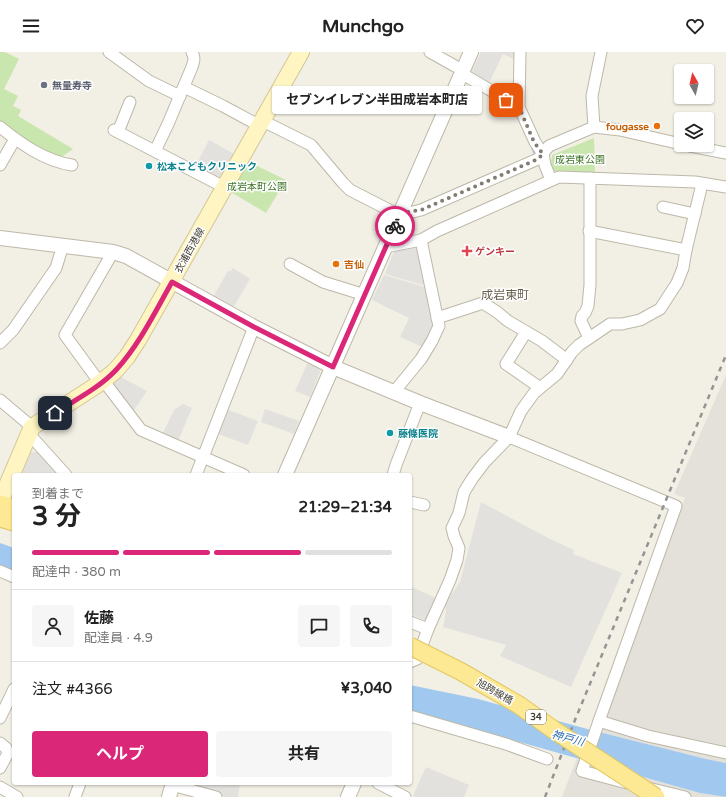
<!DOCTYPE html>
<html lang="ja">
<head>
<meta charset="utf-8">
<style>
	body { margin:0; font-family:"Varela Round","Noto Sans JP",sans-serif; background:#f6f6f6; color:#222; height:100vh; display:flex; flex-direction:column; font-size:15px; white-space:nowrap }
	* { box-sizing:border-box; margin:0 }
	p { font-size:13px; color:#767676 }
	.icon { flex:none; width:22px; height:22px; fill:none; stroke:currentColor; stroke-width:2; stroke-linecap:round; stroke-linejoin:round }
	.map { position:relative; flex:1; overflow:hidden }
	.side { position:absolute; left:12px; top:421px; width:400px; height:312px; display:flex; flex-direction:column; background:#fff; border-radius:4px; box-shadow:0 1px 3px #0004 }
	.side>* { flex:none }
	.needle { width:26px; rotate:352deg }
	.controls { position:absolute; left:674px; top:12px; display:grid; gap:8px }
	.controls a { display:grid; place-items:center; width:40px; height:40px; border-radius:4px; background:#fff; box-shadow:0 1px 3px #0004; font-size:20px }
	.pin { position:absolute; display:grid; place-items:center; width:34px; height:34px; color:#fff; margin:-17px; border-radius:8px; box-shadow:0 2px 6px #0006 }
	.courier { position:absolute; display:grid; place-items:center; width:40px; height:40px; margin:-20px; border:3px solid #db2777; border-radius:50%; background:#fff; color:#222; box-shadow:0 1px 5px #0007 }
	.bubble { position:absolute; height:28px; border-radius:4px; background:#fff; box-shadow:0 1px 3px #0004; font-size:13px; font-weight:700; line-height:28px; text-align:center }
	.overview em { font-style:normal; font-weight:700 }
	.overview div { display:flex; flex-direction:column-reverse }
	.overview { display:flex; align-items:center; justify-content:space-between; height:68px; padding:0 20px }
	h1 { font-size:26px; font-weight:700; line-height:30px }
	.bar { display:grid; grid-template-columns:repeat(4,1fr); gap:6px 4px; align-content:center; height:48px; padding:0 20px }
	.bar i { height:5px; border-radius:3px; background:#e0e0e0 }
	.bar .selected { background:#db2777 }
	.bar p { grid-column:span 4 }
	.line { display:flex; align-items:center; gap:10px; padding:0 20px; border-top:1px solid #e0e0e0 }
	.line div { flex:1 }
	.round { display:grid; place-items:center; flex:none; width:42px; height:42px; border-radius:4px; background:#f6f6f6 }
	.cta { display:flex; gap:8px; margin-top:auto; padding:8px 20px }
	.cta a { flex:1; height:46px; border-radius:4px; background:#db2777; color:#fff; font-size:16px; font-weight:700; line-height:46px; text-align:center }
	.cta a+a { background:#f6f6f6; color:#222 }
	header { display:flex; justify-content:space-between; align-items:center; height:52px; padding:0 20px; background:#fff; font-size:18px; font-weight:700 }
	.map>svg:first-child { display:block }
</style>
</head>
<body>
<header><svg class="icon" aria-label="menu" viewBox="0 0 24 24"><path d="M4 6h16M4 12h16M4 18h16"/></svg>Munchgo<svg class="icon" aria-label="heart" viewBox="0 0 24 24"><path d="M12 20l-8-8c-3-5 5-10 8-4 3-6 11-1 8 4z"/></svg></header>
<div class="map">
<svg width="726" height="745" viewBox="0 0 726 745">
	<rect width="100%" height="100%" fill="#f2efe5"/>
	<g fill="#e4e0da">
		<polygon points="726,323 726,711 706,707 591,678 685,446 674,442"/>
		<polygon points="577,706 700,741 726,745 562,745"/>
	</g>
	<g fill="#c8e6ad">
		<polygon points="0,0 5,0 19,7 4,37 18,44 13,54 21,58 18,64 73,97 58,107 37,96 0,70"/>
		<polygon points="594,86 595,121 554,119 551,111 552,103"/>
		<polygon points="249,110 286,128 266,161 231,140"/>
	</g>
	<g fill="#e3e1dd">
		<polygon points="481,0 515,0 515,8 503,2 489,31 471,21"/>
		<polygon points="209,88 234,102 219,127 195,115"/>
		<polygon points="419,192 427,234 385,222 395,197"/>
		<polygon points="233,216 250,227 233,256 213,245 228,219 231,219"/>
		<polygon points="384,223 428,236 435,274 425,296 400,285 409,266 372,248"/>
		<polygon points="308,310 318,315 320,320 310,345 295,339"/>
		<polygon points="119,324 147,339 132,361 110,332"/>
		<polygon points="183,352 192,356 178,389 162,383 174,358"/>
		<polygon points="226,357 258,369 248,393 216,381"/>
		<polygon points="265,357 299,369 294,382 261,370"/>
		<polygon points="42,399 60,423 19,423 28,401"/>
		<polygon points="481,450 548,486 574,498 573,502 622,521 571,635 500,604 506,593 443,575 446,560 445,552 460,530"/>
		<polygon points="410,534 440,548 430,570 410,562"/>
		<polygon points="426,715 469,733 464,745 415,745 413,744"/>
		<polygon points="182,731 240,731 238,745 225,745 181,733"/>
	</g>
	<g fill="#a1c8ef">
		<polygon points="0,491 14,496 14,520 0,515"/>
		<polygon points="410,633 478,647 591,678 706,707 726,711 726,745 700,741 410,659"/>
	</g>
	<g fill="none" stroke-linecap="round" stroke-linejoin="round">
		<polyline stroke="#a1c8ef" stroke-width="2.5" points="532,95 535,102 533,104"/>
		<g stroke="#bdb8a8" stroke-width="13">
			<g id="minor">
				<polyline points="109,0 149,29 180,44"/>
				<polyline points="430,0 462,18"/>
				<polyline points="520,0 519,55 535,90 543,102 545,113 551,128"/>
				<polyline points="461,21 519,55"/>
				<polyline points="184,35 223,54 260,74"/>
				<polyline points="263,69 311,93 343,131 350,138 393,160 409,161 421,158 538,107 549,94 594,75 620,78 681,92"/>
				<path d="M0 75C21 92 45 109 72 113"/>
				<polyline points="594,75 592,44 601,0"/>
				<polyline points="114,78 224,135"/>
				<polyline points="118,80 130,50"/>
				<polyline points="685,93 726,101"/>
				<path d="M155 99 168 72 192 15C194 9 195 6 192 0"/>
				<polyline points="0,113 15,87"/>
				<polyline points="663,155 695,162"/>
				<polyline points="589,179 686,198"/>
				<polyline points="386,195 421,188 437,179 559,125 695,130 726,135"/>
				<polyline points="290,212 323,230 365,243"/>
				<polyline points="437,266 483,251 497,260 508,269 542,289 567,308"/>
				<polyline points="526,280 506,312 539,335"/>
				<polyline points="589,286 581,269 582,264 585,261 588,254 590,233 590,126"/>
				<polyline points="0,291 13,278 56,216 63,193"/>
				<polyline points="103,328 141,378 244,423"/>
				<polyline points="100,331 65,283 113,200"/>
				<polyline points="394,340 421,307 432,289 439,274 421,188"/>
				<polyline points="0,348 32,375"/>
				<polyline points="29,382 66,423"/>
				<polyline points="509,385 676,454 599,669 648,684 726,701"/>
				<polyline points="196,423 254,275"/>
				<polyline points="393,423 396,413 420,351"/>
				<polyline points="410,450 424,453"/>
				<polyline points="0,519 14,525"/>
				<polyline points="410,570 428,577 417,607 410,610"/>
				<polyline points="428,577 450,528 457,508 459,496 454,484 452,476 459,461 464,440 472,427 484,411 509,385 521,359 534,341 557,322 572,300 579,293 610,272 622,272 640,268 660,257 677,231 683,216 686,198 702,132"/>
				<polyline points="410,664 506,692 547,707"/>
				<polyline points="0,666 14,637"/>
				<polyline points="599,669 582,719 627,731"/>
				<polyline points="0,691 6,696 8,701 0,716"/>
				<polyline points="378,731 405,745"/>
				<polyline points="172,733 216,745"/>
				<polyline points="0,735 17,745"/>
				<polyline points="648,736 685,745"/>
				<polyline points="75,745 80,731"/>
			</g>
		</g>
		<g stroke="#bdb8a8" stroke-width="16">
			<g id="tertiary">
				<polyline points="0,186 113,200 126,204 254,275 333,315 420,351 509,385"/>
				<polyline points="285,423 471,0"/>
				<polyline points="169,745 173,731"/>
				<polyline points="348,745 354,731"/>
			</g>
		</g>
		<g stroke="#d2c795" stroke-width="18">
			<polyline id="secondary" points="0,450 32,375 100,331 115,319 127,305 138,288 301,0"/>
		</g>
		<g stroke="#e2c763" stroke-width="19">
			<g id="primary">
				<polyline points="0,452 14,456"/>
				<polyline points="0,466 14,470"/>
			</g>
		</g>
		<use href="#minor" stroke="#fff" stroke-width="11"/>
		<use href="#tertiary" stroke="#fff" stroke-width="14"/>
		<use href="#secondary" stroke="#fef5c3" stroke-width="16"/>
		<use href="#primary" stroke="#fde893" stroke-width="17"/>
		<polyline stroke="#949494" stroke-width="2.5" stroke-dasharray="5 5" stroke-linecap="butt" points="545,745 575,668 726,303"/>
		<g stroke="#e2c763" stroke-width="19" stroke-linecap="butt">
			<polyline id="primary-bridge" points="410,594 460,619 519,653 554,678 656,745"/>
		</g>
		<use href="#primary-bridge" stroke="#fde893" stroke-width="17"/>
	</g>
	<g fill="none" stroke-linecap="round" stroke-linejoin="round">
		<polyline stroke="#817d73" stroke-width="4" stroke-dasharray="0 7.2" points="395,174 401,161 421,158 538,107 543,102 534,90 519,55 506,48"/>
		<path stroke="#db2777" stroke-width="5" d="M55 361C75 348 99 336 116 318 139 293 155 260 172 230L254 275 333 315 395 174"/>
	</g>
	<circle fill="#6b7280" stroke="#fff" stroke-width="1.5" cx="44" cy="33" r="4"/>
	<g fill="#e8710a" stroke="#fff" stroke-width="1.5">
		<circle cx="657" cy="74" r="4"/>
		<circle cx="336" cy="212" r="4"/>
	</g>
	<g fill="#0f9aa8" stroke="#fff" stroke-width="1.5">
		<circle cx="149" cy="114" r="4"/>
		<circle cx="390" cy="381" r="4"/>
	</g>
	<path fill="#e0444e" stroke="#fff" stroke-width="1.5" d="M465 193h4v4h4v4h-4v4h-4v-4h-4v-4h4z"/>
	<g text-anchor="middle" stroke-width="3" stroke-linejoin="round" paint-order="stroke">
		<rect fill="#fff" stroke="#7c7972" stroke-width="1" x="526" y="658" width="20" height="14" rx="3"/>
		<g font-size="9" font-weight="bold" fill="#444035">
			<text x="536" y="668">34</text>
		</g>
		<g font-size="10" font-weight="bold" fill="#5b616d" stroke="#fff" text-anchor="start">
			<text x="52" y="37">無量寿寺</text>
		</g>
		<g font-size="10" font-weight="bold" fill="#c56008" stroke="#fff" text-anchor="end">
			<text x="649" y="78">fougasse</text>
			<text x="344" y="216" text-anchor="start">吉仙</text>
		</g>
		<g font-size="10" fill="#3f7529" stroke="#fff">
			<text x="580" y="111">成岩東公園</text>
			<text x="257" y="138">成岩本町公園</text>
		</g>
		<g font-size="10" font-weight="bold" fill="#0d838f" stroke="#fff" text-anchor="start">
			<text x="157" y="118">松本こどもクリニック</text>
			<text x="398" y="385">藤條医院</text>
		</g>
		<g font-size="10" fill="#444035" stroke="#fff">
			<text transform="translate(189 198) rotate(-61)" y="4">衣浦西港線</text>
			<text transform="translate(495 639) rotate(30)" y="4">旭跨線橋</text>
		</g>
		<g font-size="10" font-weight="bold" fill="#be3a42" stroke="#fff" text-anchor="start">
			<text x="475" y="203">ゲンキー</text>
		</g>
		<g font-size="11" font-style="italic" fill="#2f6daf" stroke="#fff">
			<text transform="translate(568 686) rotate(15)" y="4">神戸川</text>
		</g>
		<g font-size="12" fill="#675f4c" stroke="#fff">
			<text x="505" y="247">成岩東町</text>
		</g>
	</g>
</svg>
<div class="controls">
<a><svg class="needle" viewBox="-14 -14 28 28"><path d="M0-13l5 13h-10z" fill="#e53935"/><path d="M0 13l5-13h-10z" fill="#767676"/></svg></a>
<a><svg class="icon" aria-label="layers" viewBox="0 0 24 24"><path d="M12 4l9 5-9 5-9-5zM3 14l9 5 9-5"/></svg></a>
</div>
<div class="pin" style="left:506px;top:48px;background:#ea580c"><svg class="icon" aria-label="bag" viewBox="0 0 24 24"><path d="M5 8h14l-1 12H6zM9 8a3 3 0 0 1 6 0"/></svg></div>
<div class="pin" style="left:55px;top:361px;background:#1f2937"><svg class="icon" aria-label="home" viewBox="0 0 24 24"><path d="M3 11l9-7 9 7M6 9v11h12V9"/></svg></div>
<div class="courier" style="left:395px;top:174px"><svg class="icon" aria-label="bike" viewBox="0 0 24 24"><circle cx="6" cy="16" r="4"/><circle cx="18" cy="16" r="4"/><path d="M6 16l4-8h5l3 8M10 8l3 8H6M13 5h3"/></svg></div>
<div class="bubble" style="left:272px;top:34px;width:210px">セブンイレブン半田成岩本町店</div>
<section class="side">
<div class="overview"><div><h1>3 分</h1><p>到着まで</p></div><em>21:29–21:34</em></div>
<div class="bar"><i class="selected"></i><i class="selected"></i><i class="selected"></i><i></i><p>配達中 · 380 m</p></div>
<div class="line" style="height:72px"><a class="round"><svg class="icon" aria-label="person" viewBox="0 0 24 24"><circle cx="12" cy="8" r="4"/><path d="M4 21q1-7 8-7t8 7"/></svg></a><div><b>佐藤</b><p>配達員 · 4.9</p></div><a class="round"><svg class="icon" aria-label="chat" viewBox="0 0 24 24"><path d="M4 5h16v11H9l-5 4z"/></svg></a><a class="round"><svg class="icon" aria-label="phone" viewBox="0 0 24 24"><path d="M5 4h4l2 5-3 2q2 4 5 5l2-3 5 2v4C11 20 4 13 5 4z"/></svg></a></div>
<div class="line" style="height:52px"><div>注文 #4366</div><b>¥3,040</b></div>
<div class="cta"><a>ヘルプ</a><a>共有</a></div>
</section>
</div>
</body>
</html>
